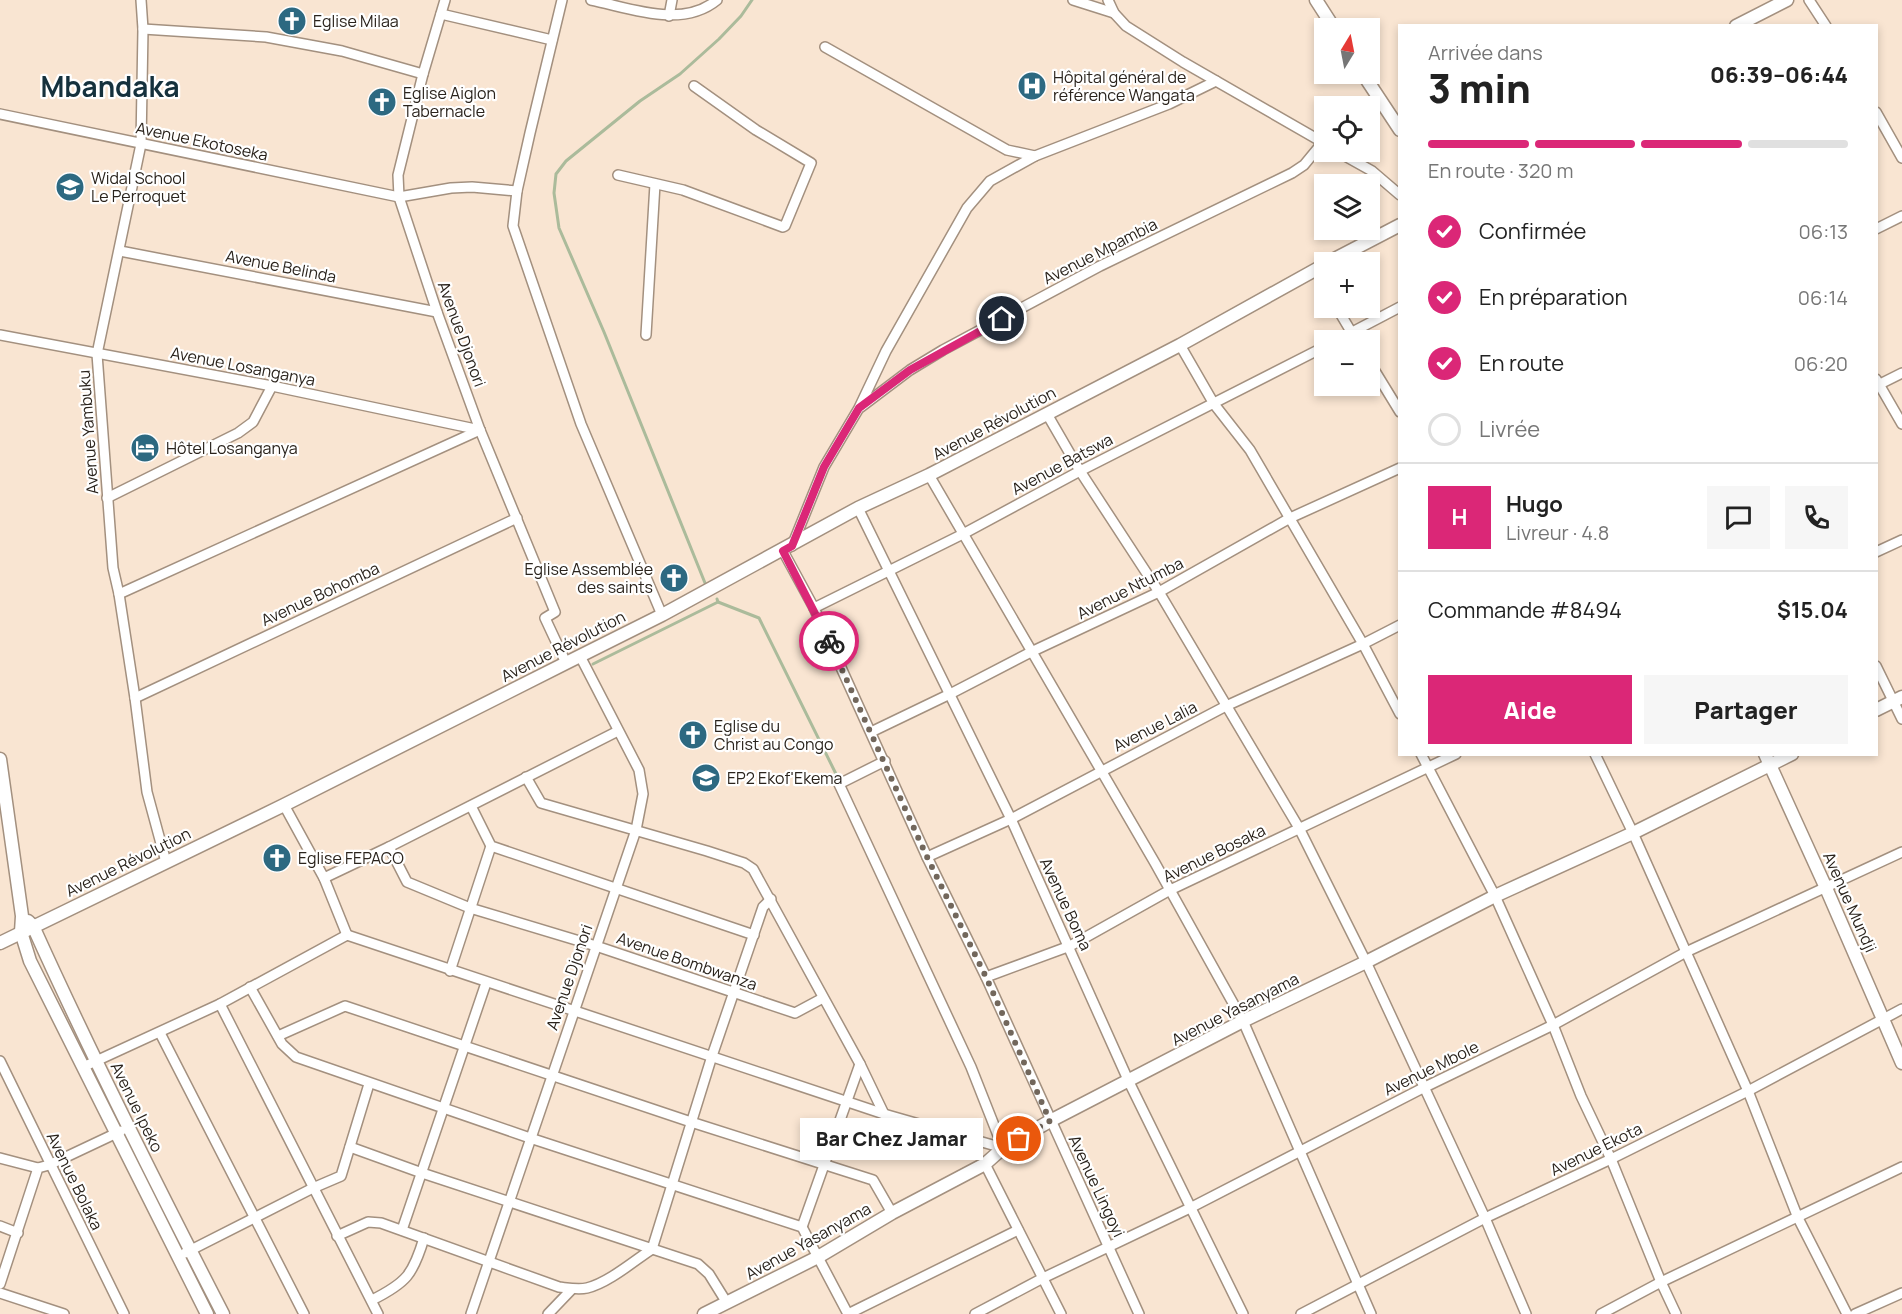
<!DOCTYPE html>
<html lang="fr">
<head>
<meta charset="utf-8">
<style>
	body { margin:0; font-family:Manrope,sans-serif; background:#f6f6f6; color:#222; height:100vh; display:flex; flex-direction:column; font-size:22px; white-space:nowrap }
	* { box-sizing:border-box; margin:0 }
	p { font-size:20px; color:#767676 }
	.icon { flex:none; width:33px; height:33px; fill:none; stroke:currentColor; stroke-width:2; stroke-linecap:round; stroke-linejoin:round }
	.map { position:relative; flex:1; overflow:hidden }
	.details { position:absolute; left:1398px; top:24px; width:480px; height:732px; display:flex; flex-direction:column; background:#fff; border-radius:0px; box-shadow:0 3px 9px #0003 }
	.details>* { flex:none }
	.needle { width:39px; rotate:10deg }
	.fabs { position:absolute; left:1314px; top:18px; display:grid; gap:12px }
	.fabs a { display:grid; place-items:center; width:66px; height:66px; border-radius:0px; background:#fff; box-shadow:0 3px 9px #0003; font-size:30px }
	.pin { position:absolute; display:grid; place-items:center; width:51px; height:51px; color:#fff; margin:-26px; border:3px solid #fff; border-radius:50%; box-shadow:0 2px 6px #0007 }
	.courier { position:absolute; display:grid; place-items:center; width:60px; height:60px; margin:-30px; border:4px solid #db2777; border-radius:50%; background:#fff; color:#222; box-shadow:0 2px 8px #0007 }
	.bubble { position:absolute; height:42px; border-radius:0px; background:#fff; box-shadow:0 3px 9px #0003; font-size:20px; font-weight:800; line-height:42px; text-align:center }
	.headline em { font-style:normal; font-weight:800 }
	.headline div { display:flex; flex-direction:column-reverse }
	.headline { display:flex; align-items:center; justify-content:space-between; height:102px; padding:0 30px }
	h1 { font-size:39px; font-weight:800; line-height:45px }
	.bar { display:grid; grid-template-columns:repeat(4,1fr); gap:9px 6px; align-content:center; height:72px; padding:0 30px }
	.bar i { height:8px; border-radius:4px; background:#e0e0e0 }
	.bar .current { background:#db2777 }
	.bar p { grid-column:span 4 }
	.line { display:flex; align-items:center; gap:15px; padding:0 30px; border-top:2px solid #e0e0e0 }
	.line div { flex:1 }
	.round { display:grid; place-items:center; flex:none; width:63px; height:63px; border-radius:0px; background:#f6f6f6 }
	ol { padding:0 30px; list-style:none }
	li { display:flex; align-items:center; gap:18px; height:66px }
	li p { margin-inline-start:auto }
	li .icon { padding:6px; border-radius:50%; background:#db2777; color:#fff; stroke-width:4 }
	li:last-child { color:#767676 }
	li i { width:33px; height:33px; border:3px solid #e0e0e0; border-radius:50% }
	.button { display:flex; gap:12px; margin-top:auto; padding:12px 30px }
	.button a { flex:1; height:69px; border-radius:0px; background:#db2777; color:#fff; font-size:24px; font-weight:800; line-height:69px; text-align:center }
	.button a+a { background:#f6f6f6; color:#222 }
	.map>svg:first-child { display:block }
</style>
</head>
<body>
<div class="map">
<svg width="1902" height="1314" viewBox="0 0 1902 1314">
	<rect width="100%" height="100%" fill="#f9e5d2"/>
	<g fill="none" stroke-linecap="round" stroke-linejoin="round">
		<g stroke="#abbb9b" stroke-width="3">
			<polyline points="705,583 604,332 559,228 554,193 556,174 566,161 640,101 680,74 719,39 741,16 752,0"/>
			<polyline points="718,602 759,618 837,776"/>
			<polyline points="593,664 718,602 717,599"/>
		</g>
		<g stroke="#a3907f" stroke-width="12">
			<g id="minor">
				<polyline points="141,0 143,29 141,144 97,354 113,568 119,594 135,698 147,792 166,862"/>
				<polyline points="445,0 423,74 398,175 399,197 437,312 480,430 555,612 545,618 566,663"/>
				<polyline points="562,0 530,133 517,191 513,226 581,424 662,615"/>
				<path d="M591 0C630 8 682 29 717 0"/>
				<polyline points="1073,0 1114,13"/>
				<polyline points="1108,0 1114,13 1126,26 1183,62 1324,143"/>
				<polyline points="1809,0 1826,26"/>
				<polyline points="441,14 552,40"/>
				<polyline points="669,16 672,0"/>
				<polyline points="143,29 266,37 342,51 423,74"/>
				<polyline points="825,47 1007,150 1035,156"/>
				<polyline points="1876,112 1902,158"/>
				<polyline points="0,114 399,197 451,188 472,187 517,191"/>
				<polyline points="1338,152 1372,171 1400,195"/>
				<polyline points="618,175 683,190 783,227 785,226 811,163 756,130 694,86"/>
				<polyline points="1876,229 1902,216"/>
				<polyline points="120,251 437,312"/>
				<polyline points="1317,269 1324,284"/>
				<polyline points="1337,308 1356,340"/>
				<polyline points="0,335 272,386 480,430"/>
				<polyline points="646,335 655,184"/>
				<polyline points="1337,340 1400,307"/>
				<polyline points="1180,345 1214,404 1250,450 1363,644 1400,714"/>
				<polyline points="1370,363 1400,412"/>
				<polyline points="1876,379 1902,424"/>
				<polyline points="1876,386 1902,373"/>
				<polyline points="861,407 910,370 943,350 1100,266 1292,173 1304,165 1323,142"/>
				<polyline points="1047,414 1080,471 1159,592 1299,828 1366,962 1485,1218 1526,1314"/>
				<polyline points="929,475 1155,863 1243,1021 1371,1314"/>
				<polyline points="107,498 238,433 253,422 272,386"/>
				<polyline points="858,508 1011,819 1129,1082 1243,1314"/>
				<polyline points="792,546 824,467 859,408 886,351 967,208 990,181 1035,156 1169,104 1216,81"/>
				<polyline points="783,551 814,608 927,857 986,977 1139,1314"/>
				<polyline points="1876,552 1902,540"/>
				<polyline points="119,594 480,430"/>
				<polyline points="814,608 963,534 1080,471 1324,347"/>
				<polyline points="1876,666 1902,719"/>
				<polyline points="135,698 517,518"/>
				<polyline points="871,732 950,694 1031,652 1159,592 1290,518 1400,468"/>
				<polyline points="1421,754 1495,896 1553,1025 1581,1096 1611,1159 1661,1282 1676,1314"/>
				<polyline points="1595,754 1633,833 1748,1091 1798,1218 1847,1314"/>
				<polyline points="885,761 839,784 971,1067 1003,1148"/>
				<polyline points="526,777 541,803 707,851 744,863 753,869 860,1064 884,1114"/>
				<polyline points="284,805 324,878 347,935"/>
				<polyline points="471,806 491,846 754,935"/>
				<polyline points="389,847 407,882 470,908 596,946 795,1013 823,998"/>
				<polyline points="927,857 1011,819 1226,706 1363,644 1400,625"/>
				<polyline points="324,878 389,847 618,731"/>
				<polyline points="450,971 491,846"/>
				<polyline points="986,977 1070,946 1170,890 1456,754"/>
				<polyline points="250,987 282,1044 296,1057 530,1138 802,1227 848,1314"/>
				<polyline points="220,1004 378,1314"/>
				<polyline points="160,1033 304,1314"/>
				<polyline points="278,1036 345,1006 691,1122 873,1180 892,1213"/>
				<polyline points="0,1061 124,1314"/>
				<polyline points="83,1067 220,1004 347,935 884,1114 1003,1148"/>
				<polyline points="350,1147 422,1173 698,1264 709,1274 727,1303"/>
				<polyline points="0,1158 38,1168"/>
				<polyline points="985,1164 1061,1314"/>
				<polyline points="0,1226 18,1233"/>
				<polyline points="802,1227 860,1064"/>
				<polyline points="402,1230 486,983"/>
				<path d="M337 1236 368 1222 381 1223 559 1287C568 1288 578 1290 587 1288 608 1283 634 1261 652 1249L712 1056 763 907 771 899"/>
				<polyline points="185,1253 313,1188 341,1176 369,1084"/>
				<polyline points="0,1284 38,1168 49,1165 121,1131"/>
				<polyline points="0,1293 64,1314"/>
				<path d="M372 1300C406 1283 413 1275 424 1238"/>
				<polyline points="471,1314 636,830 643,794 639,770 580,656"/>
				<polyline points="548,1314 572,1289"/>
				<polyline points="848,1314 1018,1230"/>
				<polyline points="975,1314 1043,1278 1190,1208 1423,1088 1553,1025 1686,952 1902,852"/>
				<polyline points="1301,1314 1485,1218 1611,1159 1748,1091 1902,1009"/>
				<polyline points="1601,1314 1661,1282 1902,1167"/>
				<polyline points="1855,1314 1902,1293"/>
			</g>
		</g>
		<g stroke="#a3907f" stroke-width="15">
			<g id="tertiary">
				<polyline points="1316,0 1334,28"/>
				<polyline points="1736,26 1787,0"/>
				<polyline points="1363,74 1400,130"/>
				<polyline points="1329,262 1400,225"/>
				<polyline points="1876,710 1902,697"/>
				<polyline points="1765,754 1826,888 1902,1063"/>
				<polyline points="0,759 22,916 21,932 30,961 207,1314"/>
				<path d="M28 921 33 926C92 1057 157 1186 223 1314"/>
				<polyline points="0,943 284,805 566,663 662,615 858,508 929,475 1180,345 1324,265"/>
				<polyline points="704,1314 818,1257 892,1213 985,1164 1003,1148 1050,1121 1243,1021 1366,962 1495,896 1633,833 1792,754"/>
			</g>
		</g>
		<use href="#minor" stroke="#fff" stroke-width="9"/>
		<use href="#tertiary" stroke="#fff" stroke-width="12"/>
	</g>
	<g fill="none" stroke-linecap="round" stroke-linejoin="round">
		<polyline stroke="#72675c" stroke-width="6" stroke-dasharray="0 10.8" points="829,641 927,857 986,977 1050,1121 1019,1139"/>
		<polyline stroke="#db2777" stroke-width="8" points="829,641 783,551 792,546 824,467 859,408 910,370 1002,319"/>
	</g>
	<defs>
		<g id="church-disc" transform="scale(1.5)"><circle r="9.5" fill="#2d6981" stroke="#fff"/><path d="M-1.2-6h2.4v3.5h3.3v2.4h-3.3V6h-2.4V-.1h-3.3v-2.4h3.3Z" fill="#fff"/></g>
		<g id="hospital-disc" transform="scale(1.5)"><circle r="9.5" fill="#2d6981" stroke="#fff"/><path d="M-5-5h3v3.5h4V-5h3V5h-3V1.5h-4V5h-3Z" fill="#fff"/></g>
		<g id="school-disc" transform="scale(1.5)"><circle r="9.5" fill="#2d6981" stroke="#fff"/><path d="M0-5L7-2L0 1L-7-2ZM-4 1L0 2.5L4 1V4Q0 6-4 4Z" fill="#fff"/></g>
		<g id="hotel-disc" transform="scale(1.5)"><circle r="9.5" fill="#2d6981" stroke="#fff"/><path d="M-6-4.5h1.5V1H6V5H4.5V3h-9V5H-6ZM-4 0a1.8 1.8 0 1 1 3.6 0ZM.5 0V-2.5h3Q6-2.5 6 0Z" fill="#fff"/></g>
	</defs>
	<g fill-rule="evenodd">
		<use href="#church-disc" x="292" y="21"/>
		<use href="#hospital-disc" x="1032" y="86"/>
		<use href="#church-disc" x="382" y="102"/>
		<use href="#school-disc" x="70" y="187"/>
		<use href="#hotel-disc" x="145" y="448"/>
		<use href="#church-disc" x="674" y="578"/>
		<use href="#church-disc" x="693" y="735"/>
		<use href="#school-disc" x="706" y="778"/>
		<use href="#church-disc" x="277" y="858"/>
	</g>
	<g text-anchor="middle" stroke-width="4.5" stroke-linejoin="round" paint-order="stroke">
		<g font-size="16" fill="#2a231c" stroke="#fff" text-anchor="start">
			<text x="313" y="27">Eglise Milaa</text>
			<text x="1053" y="83">Hôpital général de<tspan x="1053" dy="18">référence Wangata</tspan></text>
			<text x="403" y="99">Eglise Aiglon<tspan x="403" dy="18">Tabernacle</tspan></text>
			<text x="91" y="184">Widal School<tspan x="91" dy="18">Le Perroquet</tspan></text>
			<text x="166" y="454">Hôtel Losanganya</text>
			<text x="653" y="575" text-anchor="end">Eglise Assemblée<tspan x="653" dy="18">des saints</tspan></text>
			<text x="714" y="732">Eglise du<tspan x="714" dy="18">Christ au Congo</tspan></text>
			<text x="727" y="784">EP2 Ekof'Ekema</text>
			<text x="298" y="864">Eglise FEPACO</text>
		</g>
		<g font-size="16" fill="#2a231c" stroke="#fff">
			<text transform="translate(202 141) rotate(12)" y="6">Avenue Ekotoseka</text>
			<text transform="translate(1100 251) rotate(-27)" y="6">Avenue Mpambia</text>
			<text transform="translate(281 266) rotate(11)" y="6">Avenue Belinda</text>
			<text transform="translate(462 334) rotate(70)" y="6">Avenue Djonori</text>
			<text transform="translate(243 366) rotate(11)" y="6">Avenue Losanganya</text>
			<text transform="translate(994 423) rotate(-28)" y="6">Avenue Révolution</text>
			<text transform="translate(88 432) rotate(-94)" y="6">Avenue Yambuku</text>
			<text transform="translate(1062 464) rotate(-28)" y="6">Avenue Batswa</text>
			<text transform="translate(1130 588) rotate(-27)" y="6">Avenue Ntumba</text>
			<text transform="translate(320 594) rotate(-25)" y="6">Avenue Bohomba</text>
			<text transform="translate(563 646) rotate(-27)" y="6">Avenue Révolution</text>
			<text transform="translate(1155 726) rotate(-27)" y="6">Avenue Lalia</text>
			<text transform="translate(1214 853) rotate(-26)" y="6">Avenue Bosaka</text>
			<text transform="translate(128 862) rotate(-26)" y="6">Avenue Révolution</text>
			<text transform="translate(1850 902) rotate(66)" y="6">Avenue Mundji</text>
			<text transform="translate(1066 904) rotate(65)" y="6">Avenue Boma</text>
			<text transform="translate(687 961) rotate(19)" y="6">Avenue Bombwanza</text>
			<text transform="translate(569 977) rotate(-71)" y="6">Avenue Djonori</text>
			<text transform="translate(1235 1009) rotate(-27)" y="6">Avenue Yasanyama</text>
			<text transform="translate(1431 1068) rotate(-26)" y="6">Avenue Mbole</text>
			<text transform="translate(137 1107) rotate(64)" y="6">Avenue Ipeko</text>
			<text transform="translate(1596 1149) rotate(-26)" y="6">Avenue Ekota</text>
			<text transform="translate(75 1181) rotate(64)" y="6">Avenue Bolaka</text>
			<text transform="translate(1097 1186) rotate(65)" y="6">Avenue Lingoyi</text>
			<text transform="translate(808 1241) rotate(-29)" y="6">Avenue Yasanyama</text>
		</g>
		<g font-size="28" font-weight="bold" fill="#15313d" stroke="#fff">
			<text x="110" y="97">Mbandaka</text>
		</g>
	</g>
</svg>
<div class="fabs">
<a><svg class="needle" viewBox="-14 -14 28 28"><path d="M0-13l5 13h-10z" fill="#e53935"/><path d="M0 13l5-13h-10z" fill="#767676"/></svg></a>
<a><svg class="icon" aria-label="locate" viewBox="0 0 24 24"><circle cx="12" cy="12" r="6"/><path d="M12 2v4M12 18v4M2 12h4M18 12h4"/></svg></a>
<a><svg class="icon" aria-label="layers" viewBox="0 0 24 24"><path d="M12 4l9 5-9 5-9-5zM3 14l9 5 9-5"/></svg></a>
<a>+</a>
<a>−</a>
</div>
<div class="pin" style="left:1019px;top:1139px;background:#ea580c"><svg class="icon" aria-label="bag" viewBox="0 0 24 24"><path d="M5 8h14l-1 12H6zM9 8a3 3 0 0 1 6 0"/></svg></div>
<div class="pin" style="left:1002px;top:319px;background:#1f2937"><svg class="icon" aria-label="home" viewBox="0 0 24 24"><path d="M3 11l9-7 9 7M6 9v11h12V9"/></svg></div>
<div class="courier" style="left:829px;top:641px"><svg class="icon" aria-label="bike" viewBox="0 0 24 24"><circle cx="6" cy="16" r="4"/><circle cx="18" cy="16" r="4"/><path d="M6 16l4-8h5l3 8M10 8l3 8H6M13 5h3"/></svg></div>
<div class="bubble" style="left:800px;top:1118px;width:183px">Bar Chez Jamar</div>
<section class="details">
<div class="headline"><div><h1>3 min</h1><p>Arrivée dans</p></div><em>06:39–06:44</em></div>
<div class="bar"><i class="current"></i><i class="current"></i><i class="current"></i><i></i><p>En route · 320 m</p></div>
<ol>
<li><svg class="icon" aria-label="check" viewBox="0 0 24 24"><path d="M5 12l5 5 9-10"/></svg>Confirmée<p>06:13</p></li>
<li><svg class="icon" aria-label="check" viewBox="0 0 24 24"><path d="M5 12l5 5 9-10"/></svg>En préparation<p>06:14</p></li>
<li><svg class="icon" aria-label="check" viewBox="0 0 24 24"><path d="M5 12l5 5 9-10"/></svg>En route<p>06:20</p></li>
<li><i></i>Livrée</li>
</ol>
<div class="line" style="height:108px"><b class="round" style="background:#db2777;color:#fff">H</b><div><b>Hugo</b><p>Livreur · 4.8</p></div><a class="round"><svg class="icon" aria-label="chat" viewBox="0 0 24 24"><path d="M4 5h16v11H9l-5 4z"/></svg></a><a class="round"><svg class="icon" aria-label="phone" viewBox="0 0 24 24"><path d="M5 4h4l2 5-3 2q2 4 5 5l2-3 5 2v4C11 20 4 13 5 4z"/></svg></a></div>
<div class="line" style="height:78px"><div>Commande #8494</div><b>$15.04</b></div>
<div class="button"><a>Aide</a><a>Partager</a></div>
</section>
</div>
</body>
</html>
